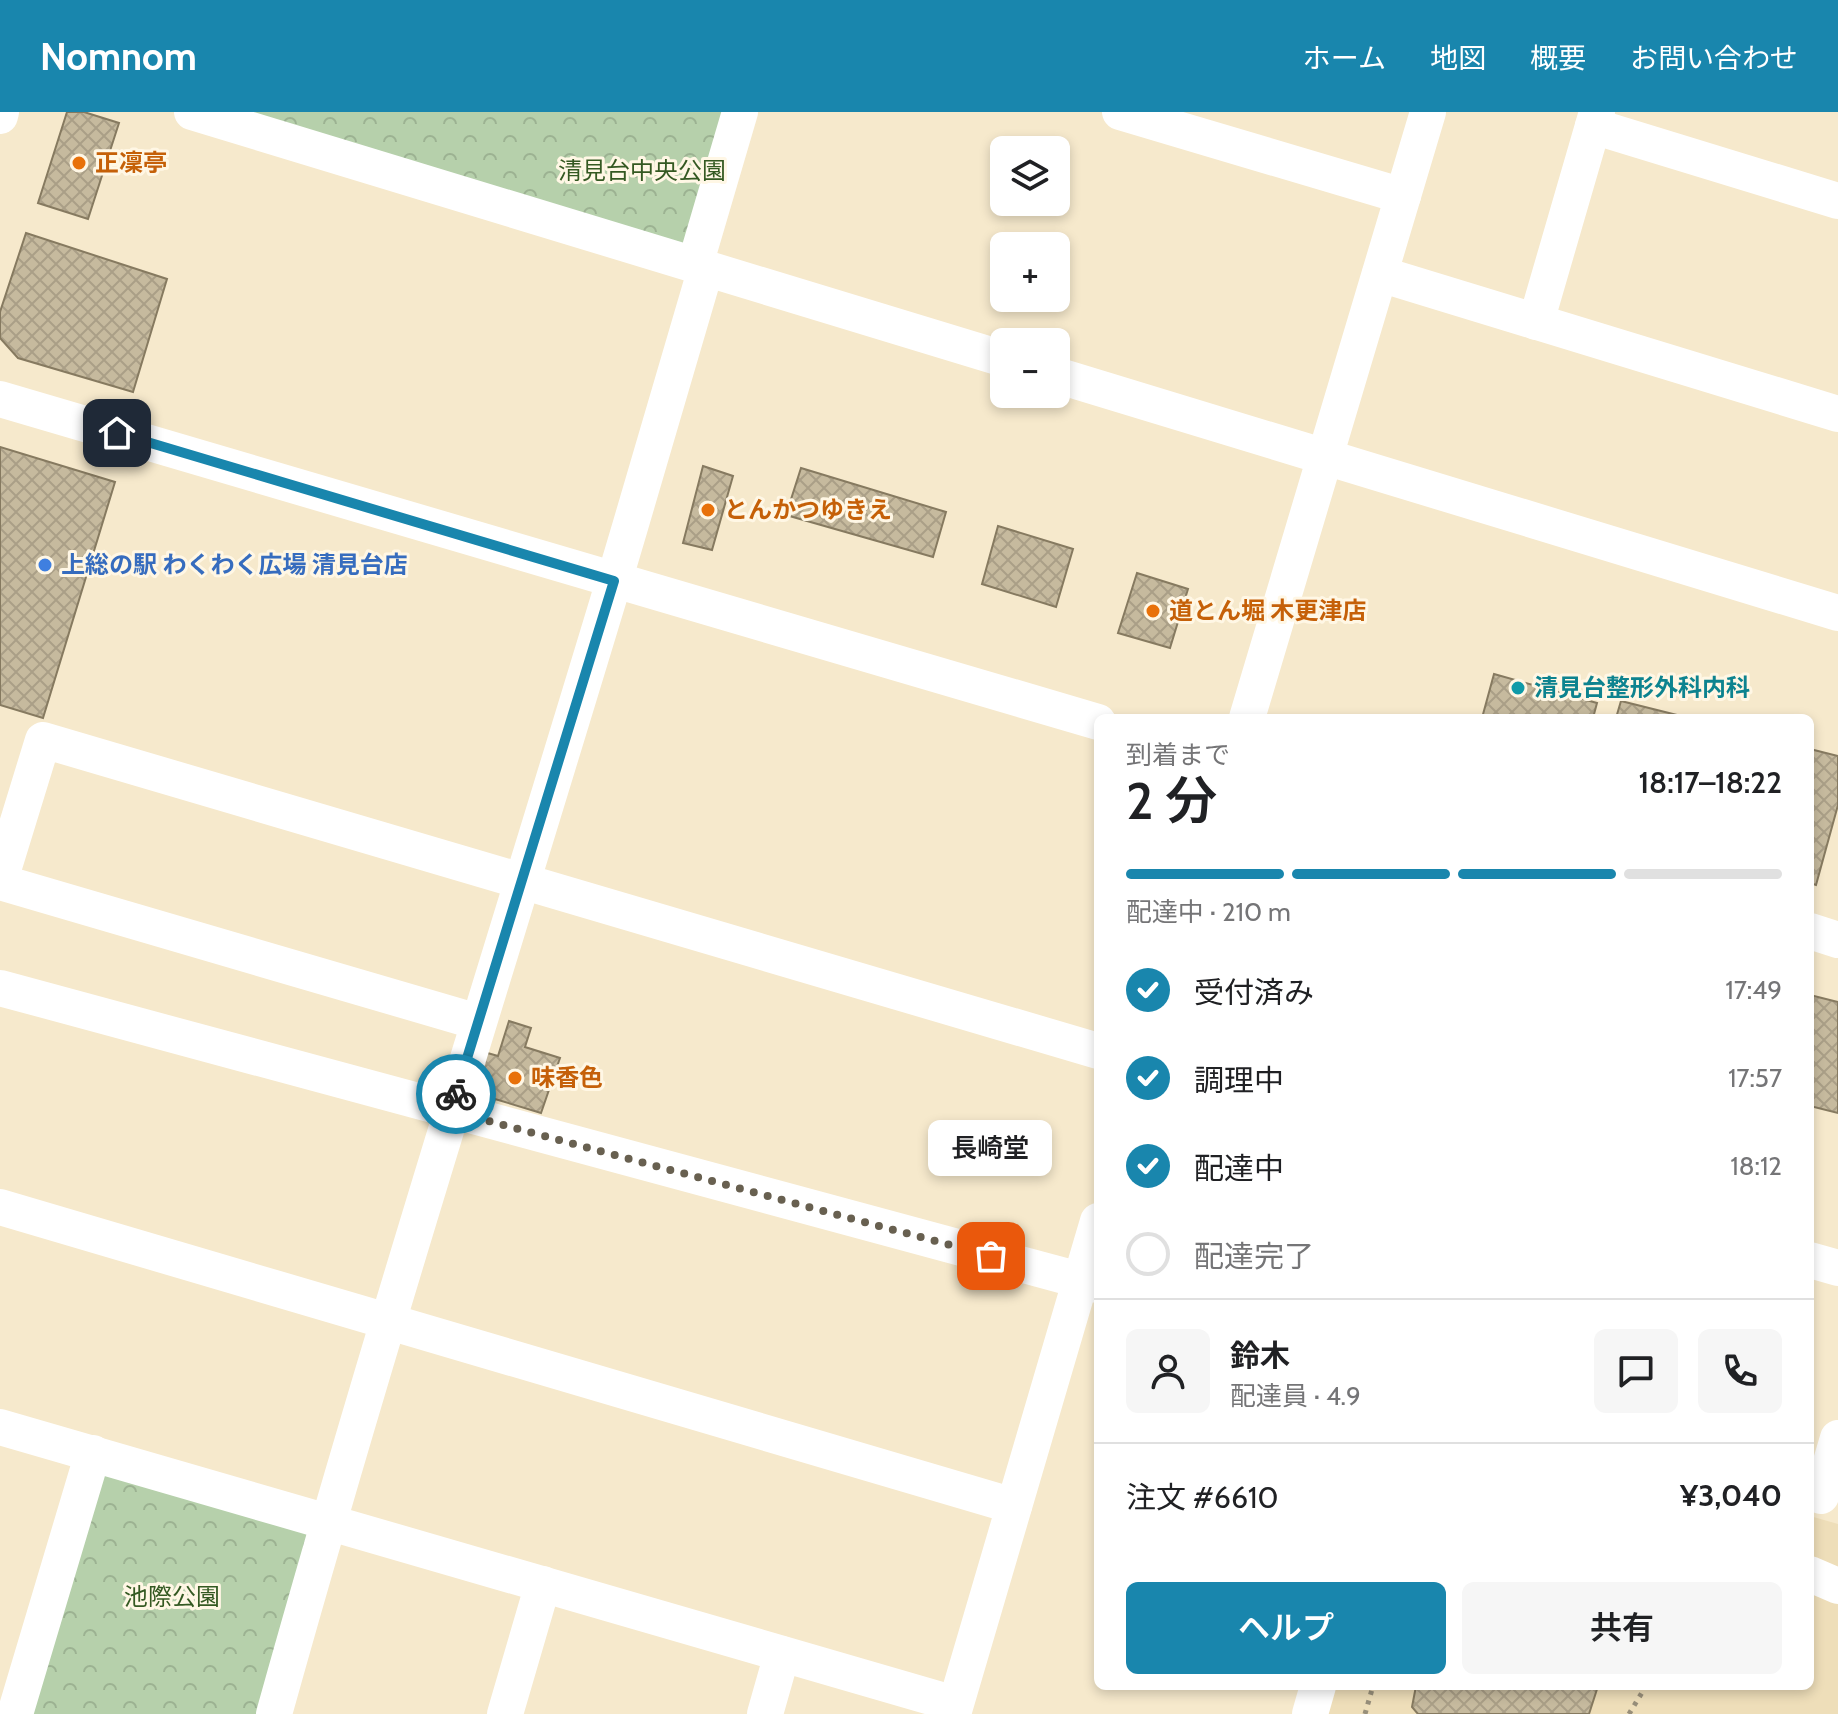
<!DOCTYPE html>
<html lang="ja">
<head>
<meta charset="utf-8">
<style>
	body { margin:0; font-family:Cabin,"Noto Sans JP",sans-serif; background:#f6f6f6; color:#202124; height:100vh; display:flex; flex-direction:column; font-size:30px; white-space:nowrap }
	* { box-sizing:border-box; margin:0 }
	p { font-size:26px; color:#757577 }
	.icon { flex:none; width:44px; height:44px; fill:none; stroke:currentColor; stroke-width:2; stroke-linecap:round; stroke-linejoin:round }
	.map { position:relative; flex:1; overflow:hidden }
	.details { position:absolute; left:1094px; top:602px; width:720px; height:976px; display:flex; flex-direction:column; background:#fff; border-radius:12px; box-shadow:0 4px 12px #0003 }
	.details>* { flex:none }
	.buttons { position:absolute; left:990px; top:24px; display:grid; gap:16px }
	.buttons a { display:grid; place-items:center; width:80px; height:80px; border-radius:12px; background:#fff; box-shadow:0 4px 12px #0003; font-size:40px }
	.pin { position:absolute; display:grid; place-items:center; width:68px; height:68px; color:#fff; margin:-34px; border-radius:16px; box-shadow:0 4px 12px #0006 }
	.courier { position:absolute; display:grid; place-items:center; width:80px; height:80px; margin:-40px; border:6px solid #1986ad; border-radius:50%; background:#fff; color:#222; box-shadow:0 2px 10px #0007 }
	.bubble { position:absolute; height:56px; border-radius:12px; background:#fff; box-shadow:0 4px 12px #0003; font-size:26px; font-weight:600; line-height:56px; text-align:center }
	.head em { font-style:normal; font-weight:600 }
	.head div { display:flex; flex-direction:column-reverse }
	.head { display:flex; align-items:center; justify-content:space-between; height:136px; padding:0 32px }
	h1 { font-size:52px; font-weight:600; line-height:60px }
	.bar { display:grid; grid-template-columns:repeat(4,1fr); gap:12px 8px; align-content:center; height:96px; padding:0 32px }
	.bar i { height:10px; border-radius:6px; background:#e0e0e0 }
	.bar .current { background:#1986ad }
	.bar p { grid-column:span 4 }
	.line { display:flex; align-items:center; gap:20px; padding:0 32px; border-top:2px solid #e0e0e0 }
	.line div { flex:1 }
	.round { display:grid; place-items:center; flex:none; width:84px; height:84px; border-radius:12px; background:#f6f6f6 }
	ol { padding:0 32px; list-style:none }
	li { display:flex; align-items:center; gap:24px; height:88px }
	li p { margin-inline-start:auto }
	li .icon { padding:8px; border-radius:50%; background:#1986ad; color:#fff; stroke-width:4 }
	li:last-child { color:#757577 }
	li i { width:44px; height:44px; border:4px solid #e0e0e0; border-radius:50% }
	.primary-button { display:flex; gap:16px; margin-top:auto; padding:16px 32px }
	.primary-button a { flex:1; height:92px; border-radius:12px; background:#1986ad; color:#fff; font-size:32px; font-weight:600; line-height:92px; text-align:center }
	.primary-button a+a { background:#f6f6f6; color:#202124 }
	header { display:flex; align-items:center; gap:48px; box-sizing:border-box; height:112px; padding:0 40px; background:#1986ad; color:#fff }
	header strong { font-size:38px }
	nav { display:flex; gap:44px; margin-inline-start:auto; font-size:28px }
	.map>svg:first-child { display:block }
</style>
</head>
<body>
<header>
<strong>Nomnom</strong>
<nav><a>ホーム</a><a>地図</a><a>概要</a><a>お問い合わせ</a></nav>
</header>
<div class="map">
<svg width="1838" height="1602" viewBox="0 0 1838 1602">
	<defs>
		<pattern id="park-crowns" width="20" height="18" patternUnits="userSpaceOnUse" patternTransform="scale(2)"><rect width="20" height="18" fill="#b6d0ab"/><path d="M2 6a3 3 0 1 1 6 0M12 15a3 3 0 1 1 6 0" fill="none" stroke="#9cb292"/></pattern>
		<pattern id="building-cross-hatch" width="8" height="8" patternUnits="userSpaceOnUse" patternTransform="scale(2)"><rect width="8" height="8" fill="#c6ba9e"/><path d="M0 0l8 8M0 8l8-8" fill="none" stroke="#aa9f87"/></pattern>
	</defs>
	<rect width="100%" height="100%" fill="#f6e9cc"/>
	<polygon fill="#eedeb9" points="1810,1404 1838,1412 1838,1602 1327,1602 1335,1574 1810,1574"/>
	<g fill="url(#park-crowns)">
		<polygon points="238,0 726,0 687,134"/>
		<polygon points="93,1341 328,1409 274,1602 15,1602"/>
	</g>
	<g fill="url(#building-cross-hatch)" stroke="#867a60" stroke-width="2">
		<polygon points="67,0 84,0 119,11 88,107 38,91"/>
		<polygon points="26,121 167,167 133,280 18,246 0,226 0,200"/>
		<polygon points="0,335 115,370 43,606 0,593"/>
		<polygon points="703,354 733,364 712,438 683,431"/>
		<polygon points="801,356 946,400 933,445 786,403"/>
		<polygon points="998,414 1073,437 1056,495 982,472"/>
		<polygon points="1137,461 1188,477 1170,536 1118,521"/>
		<polygon points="1494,562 1597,591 1593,606 1482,606"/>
		<polygon points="1621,589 1689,606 1616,606"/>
		<polygon points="1810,637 1838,644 1838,693 1816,773 1810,771"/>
		<polygon points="1810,883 1838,890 1838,1001 1810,994"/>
		<polygon points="509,909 531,916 525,935 560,946 541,1001 495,987 491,999 469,992 484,940 498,944"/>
		<polygon points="1416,1574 1598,1574 1589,1602 1418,1602 1412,1595"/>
	</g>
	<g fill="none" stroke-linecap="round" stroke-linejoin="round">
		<g stroke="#988f7a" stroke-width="5" stroke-dasharray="4 6" stroke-linecap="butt">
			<polyline points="1365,1602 1373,1574"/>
			<polyline points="1629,1602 1646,1574"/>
		</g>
		<g stroke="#fff" stroke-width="36">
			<polyline points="192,0 1004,247"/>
			<polyline points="1120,0 1403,84"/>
			<polyline points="0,4 1,0"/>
			<polyline points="1593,14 1838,89"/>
			<polyline points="695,153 740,0"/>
			<polyline points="1380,162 1838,302"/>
			<polyline points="1536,210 1597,0"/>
			<polyline points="1056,263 1838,501"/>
			<polyline points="0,287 1098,610"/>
			<polyline points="1247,606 1428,0"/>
			<polyline points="0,768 43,628 1098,939"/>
			<polyline points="0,770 478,910"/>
			<polyline points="1810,819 1838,828"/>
			<polyline points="0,876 1098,1173"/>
			<polyline points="0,1095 1014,1394"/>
			<polyline points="1810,1148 1838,1156"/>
			<polyline points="0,1315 955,1592"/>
			<polyline points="1821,1384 1838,1326"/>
			<polyline points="1810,1462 1838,1474"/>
			<polyline points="15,1602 93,1341"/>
			<path d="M274 1602C380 1222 500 847 614 469 645 365 675 261 706 156"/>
			<polyline points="505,1602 543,1472"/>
			<polyline points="765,1602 782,1542"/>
			<polyline points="953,1602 1098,1109"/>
			<polyline points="1310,1602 1318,1574"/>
		</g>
	</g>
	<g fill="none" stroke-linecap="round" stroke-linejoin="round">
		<polyline stroke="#686050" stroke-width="8" stroke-dasharray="0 14.4" points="456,982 451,999 991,1144"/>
		<polyline stroke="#1986ad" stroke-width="10" points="117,321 614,469 456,982"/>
	</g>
	<g fill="#e8710a" stroke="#fff7e5" stroke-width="3">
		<circle cx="79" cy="51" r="8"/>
		<circle cx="708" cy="398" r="8"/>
		<circle cx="1153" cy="499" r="8"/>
		<circle cx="515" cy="966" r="8"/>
	</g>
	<circle fill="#3f7fe0" stroke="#fff7e5" stroke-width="3" cx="45" cy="453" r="8"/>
	<circle fill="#0f9aa8" stroke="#fff7e5" stroke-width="3" cx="1518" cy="576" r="8"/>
	<g text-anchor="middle" stroke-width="6" stroke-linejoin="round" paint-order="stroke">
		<g font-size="24" font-weight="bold" fill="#c56008" stroke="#fff7e5" text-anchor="start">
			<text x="95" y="59">正凜亭</text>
			<text x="724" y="406">とんかつゆきえ</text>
			<text x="1169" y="507">道とん堀 木更津店</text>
			<text x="531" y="974">味香色</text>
		</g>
		<g font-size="24" fill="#345922" stroke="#fff7e5">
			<text x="642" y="67">清見台中央公園</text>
			<text x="172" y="1493">池際公園</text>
		</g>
		<g font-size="24" font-weight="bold" fill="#366cbe" stroke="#fff7e5" text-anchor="start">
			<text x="61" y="461">上総の駅 わくわく広場 清見台店</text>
		</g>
		<g font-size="24" font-weight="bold" fill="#0d838f" stroke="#fff7e5" text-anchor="start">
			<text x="1534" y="584">清見台整形外科内科</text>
		</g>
	</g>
</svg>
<div class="buttons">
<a><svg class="icon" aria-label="layers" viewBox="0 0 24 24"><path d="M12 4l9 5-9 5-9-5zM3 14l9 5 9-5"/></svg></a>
<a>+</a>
<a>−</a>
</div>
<div class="pin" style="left:991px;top:1144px;background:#ea580c"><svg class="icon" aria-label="bag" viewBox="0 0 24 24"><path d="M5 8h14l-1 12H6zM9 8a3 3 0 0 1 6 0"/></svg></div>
<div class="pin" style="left:117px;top:321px;background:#1f2937"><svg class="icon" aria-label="home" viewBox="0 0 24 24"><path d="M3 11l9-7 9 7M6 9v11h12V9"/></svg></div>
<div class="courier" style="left:456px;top:982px"><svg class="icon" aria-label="bike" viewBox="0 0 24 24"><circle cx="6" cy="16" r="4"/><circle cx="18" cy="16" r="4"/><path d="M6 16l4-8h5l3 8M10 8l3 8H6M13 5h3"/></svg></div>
<div class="bubble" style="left:928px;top:1008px;width:124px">長崎堂</div>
<section class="details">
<div class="head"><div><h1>2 分</h1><p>到着まで</p></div><em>18:17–18:22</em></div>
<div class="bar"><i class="current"></i><i class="current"></i><i class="current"></i><i></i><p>配達中 · 210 m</p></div>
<ol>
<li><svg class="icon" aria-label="check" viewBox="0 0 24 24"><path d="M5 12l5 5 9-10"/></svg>受付済み<p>17:49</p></li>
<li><svg class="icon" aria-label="check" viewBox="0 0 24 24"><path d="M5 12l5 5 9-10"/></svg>調理中<p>17:57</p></li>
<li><svg class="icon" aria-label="check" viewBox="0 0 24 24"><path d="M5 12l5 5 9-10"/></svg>配達中<p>18:12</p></li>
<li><i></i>配達完了</li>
</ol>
<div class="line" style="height:144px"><a class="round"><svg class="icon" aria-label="person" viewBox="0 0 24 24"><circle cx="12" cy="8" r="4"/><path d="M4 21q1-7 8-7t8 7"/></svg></a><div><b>鈴木</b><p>配達員 · 4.9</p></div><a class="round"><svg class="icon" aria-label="chat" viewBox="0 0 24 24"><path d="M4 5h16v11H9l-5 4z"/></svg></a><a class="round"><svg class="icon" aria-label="phone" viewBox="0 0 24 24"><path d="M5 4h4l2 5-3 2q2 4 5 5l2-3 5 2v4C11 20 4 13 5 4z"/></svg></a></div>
<div class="line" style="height:104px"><div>注文 #6610</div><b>¥3,040</b></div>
<div class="primary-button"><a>ヘルプ</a><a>共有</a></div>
</section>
</div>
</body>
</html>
